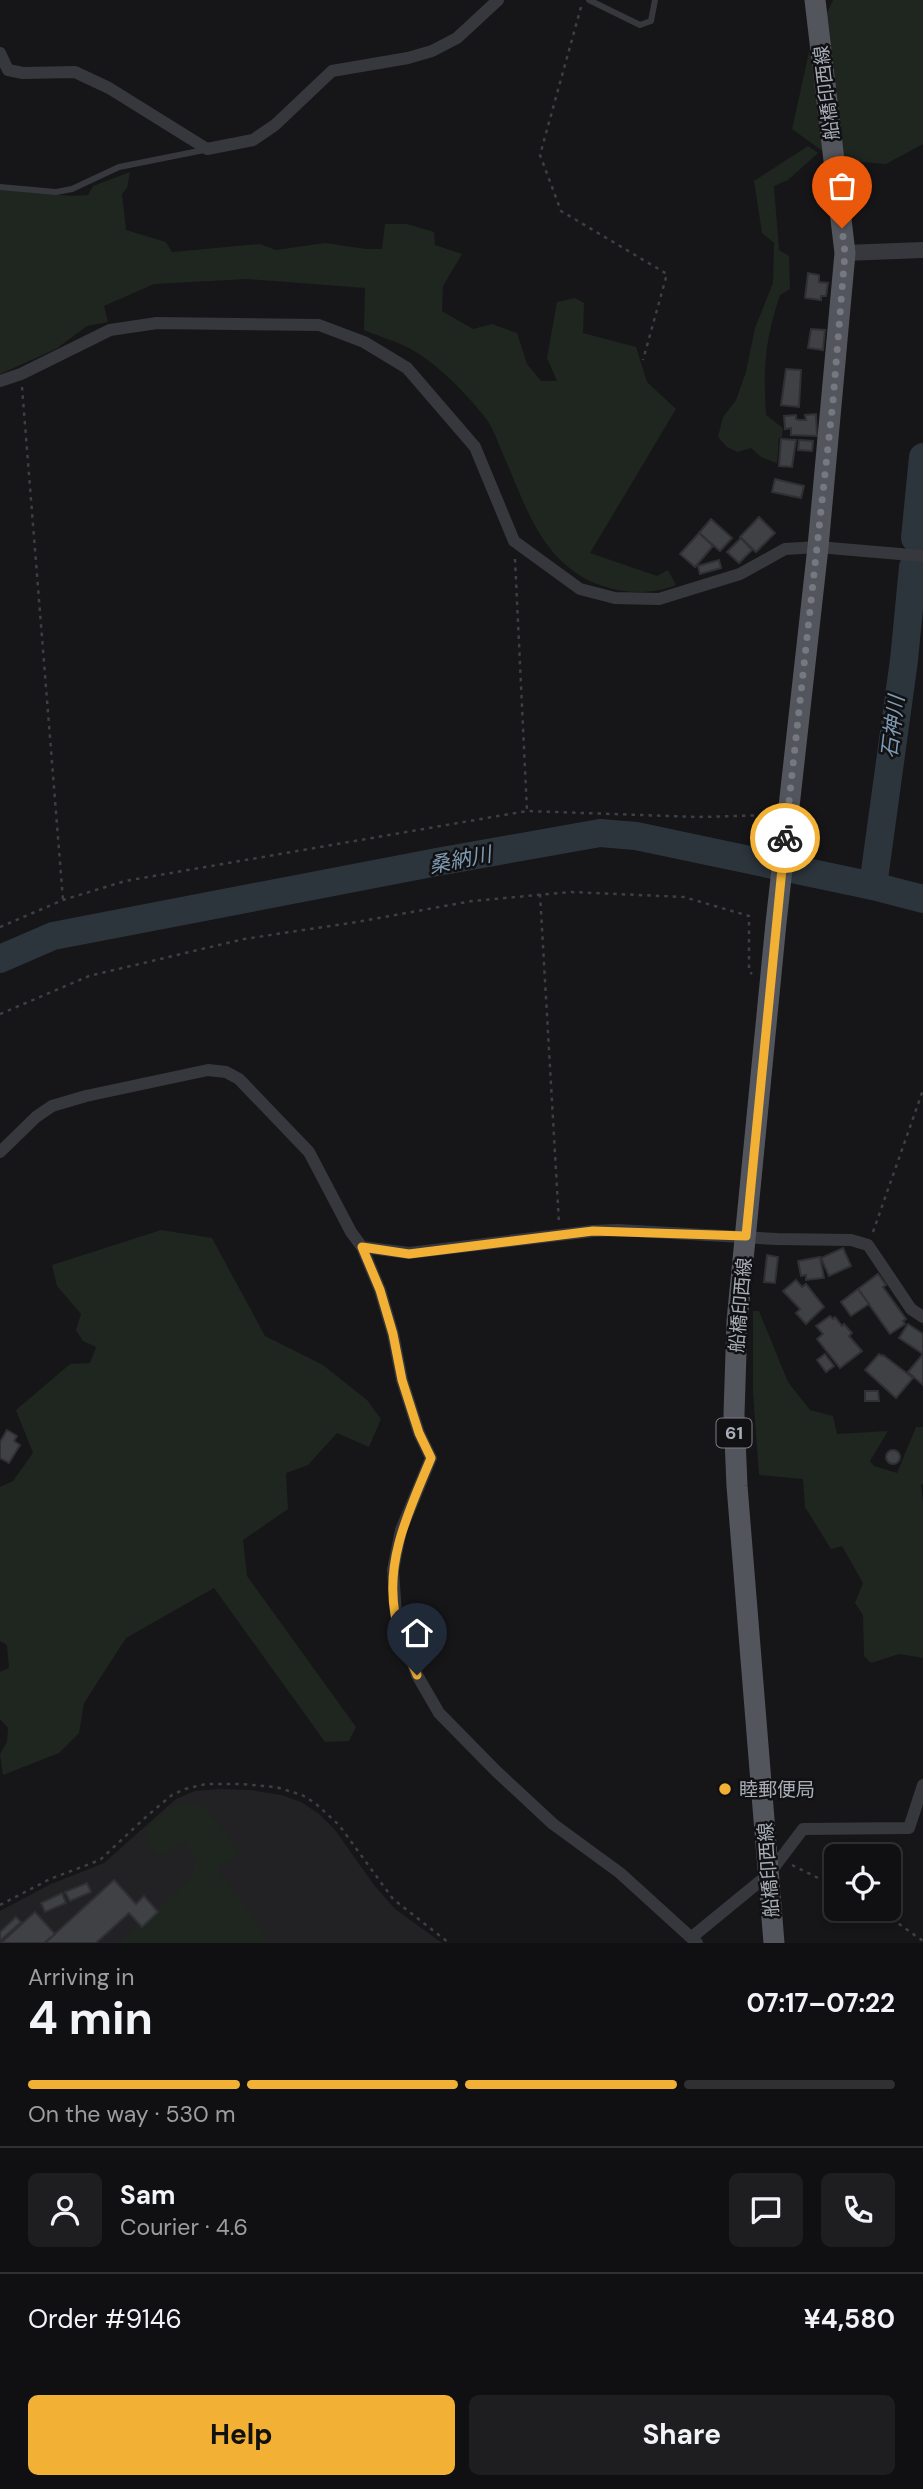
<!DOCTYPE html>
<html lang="en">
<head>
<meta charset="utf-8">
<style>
	body { margin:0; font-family:"DM Sans","Noto Sans JP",sans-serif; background:#1e1e20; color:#f1f3f6; height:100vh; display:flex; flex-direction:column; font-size:26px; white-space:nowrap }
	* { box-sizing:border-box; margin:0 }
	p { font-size:23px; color:#9c9d9f }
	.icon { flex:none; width:38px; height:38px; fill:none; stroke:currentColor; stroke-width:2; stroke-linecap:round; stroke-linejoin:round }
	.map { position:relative; height:1943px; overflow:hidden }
	.panel { display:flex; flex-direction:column; background:#101012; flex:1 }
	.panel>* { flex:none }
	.controls { position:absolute; left:824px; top:1844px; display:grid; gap:14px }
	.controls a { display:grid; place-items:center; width:77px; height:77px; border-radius:10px; background:#101012; box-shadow:0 4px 10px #0003,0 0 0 2px #303032; font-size:35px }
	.pin { position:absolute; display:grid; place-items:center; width:60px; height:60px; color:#fff; margin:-72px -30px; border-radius:50% 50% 50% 0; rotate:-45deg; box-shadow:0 0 7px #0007 }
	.pin .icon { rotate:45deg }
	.courier { position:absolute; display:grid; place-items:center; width:70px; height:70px; margin:-35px; border:5px solid #f2b134; border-radius:50%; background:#fff; color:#222; box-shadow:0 2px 9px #0007 }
	.headline em { font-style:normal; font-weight:700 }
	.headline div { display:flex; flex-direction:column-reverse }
	.headline { display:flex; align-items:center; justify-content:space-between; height:119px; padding:0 28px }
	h1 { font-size:46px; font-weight:700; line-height:52px }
	.bar { display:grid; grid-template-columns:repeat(4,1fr); gap:10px 7px; align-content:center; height:84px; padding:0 28px }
	.bar i { height:9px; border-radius:5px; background:#303032 }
	.bar .active { background:#f2b134 }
	.bar p { grid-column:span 4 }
	.line { display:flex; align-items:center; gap:18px; padding:0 28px; border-top:2px solid #303032 }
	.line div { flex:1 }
	.round { display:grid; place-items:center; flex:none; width:74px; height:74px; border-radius:10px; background:#1e1e20 }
	.action { display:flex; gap:14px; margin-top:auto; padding:14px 28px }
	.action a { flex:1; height:80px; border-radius:10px; background:#f2b134; color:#111; font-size:28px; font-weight:700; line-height:80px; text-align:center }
	.action a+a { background:#1e1e20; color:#f1f3f6 }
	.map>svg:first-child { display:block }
</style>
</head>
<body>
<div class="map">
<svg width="923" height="1943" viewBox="0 0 923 1943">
	<rect width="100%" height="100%" fill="#161618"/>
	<polygon fill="#222225" points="220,1789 251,1790 281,1795 301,1802 318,1813 335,1830 374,1885 395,1909 442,1943 0,1943 0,1911 51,1884 104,1863 176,1799 195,1791"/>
	<g fill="#1e261f">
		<polygon points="833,0 923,0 923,144 886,164 835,160 792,129 809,52"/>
		<path d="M808 146 818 153 788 180 774 186 779 250 789 256 790 289 780 295C765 341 763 367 766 415L783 428 782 437 779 438 777 463 761 457 751 448 738 452 727 447 718 437 723 417 736 400 746 372 755 328 773 283 774 243 762 233 754 181Z"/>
		<path d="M130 172 127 188 122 194 126 230 166 242 172 252 260 244 276 250 325 243 366 249H382L385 224H407L434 232 435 245 462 254 443 286 442 311 473 329 492 324 517 333 527 364 541 381H557L547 358 557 302 575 298 584 303 583 333 636 347 647 382 676 409 590 553 657 576 668 570 676 585C657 593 633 594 613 589 544 572 528 511 503 454 498 443 494 430 487 420 467 394 438 364 409 348 395 341 378 336 364 330L365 288 247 279 154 284 104 306 108 322 87 326 56 349 0 374V189L71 196 88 195 93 186Z"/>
		<polygon points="161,1230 212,1238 265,1336 323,1365 367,1400 381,1419 369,1447 337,1433 308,1465 286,1473 288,1509 243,1540 247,1576 356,1727 349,1741 325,1742 214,1588 126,1638 84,1703 79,1733 59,1753 3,1775 0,1754 7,1742 8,1728 0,1719 0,1672 9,1668 7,1645 0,1641 0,1487 13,1481 33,1453 16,1410 70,1364 90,1363 96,1347 83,1341 76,1330 81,1314 57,1286 52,1265"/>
		<polygon points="753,1311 759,1311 788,1382 810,1410 833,1416 837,1434 888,1431 870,1461 874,1466 897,1473 916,1427 923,1427 923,1484 921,1485 923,1503 923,1658 899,1654 871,1663 864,1656 863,1615 855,1603 863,1583 842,1546 831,1549 805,1507 803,1479 759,1475 753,1393"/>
		<polygon points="177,1803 205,1807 240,1852 217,1870 259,1925 267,1943 119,1943 191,1879 196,1857 184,1841 170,1852 159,1856 149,1846 147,1828"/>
	</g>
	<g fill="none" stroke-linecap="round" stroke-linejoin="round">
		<g stroke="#2c353c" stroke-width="28">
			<polyline points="915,538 923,457"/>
			<polyline points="873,886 904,660 913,567"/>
			<polyline points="0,959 53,936 437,862 600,833 636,836 873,886 923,899"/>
		</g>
	</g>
	<g fill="#404145" stroke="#303034" stroke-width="2">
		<polygon points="808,273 819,275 819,282 828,283 826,296 821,296 821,300 805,298"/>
		<polygon points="811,329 825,330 823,350 808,348"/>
		<polygon points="786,369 801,370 799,407 781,405"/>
		<polygon points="816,414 817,436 791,435 791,428 785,429 784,416 796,415 796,419 799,420 806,420 805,415"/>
		<polygon points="781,439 796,440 792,467 779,466"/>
		<polygon points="799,440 813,441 812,451 798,450"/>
		<polygon points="775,479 804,486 801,498 772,492"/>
		<polygon points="759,517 775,533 756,552 740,537"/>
		<polygon points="711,519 732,538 720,551 699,533"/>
		<polygon points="699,533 713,546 695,567 680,554"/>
		<polygon points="741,538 752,550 739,563 727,552"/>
		<polygon points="719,560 721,568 700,574 698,566"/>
		<polygon points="843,1248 851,1266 829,1276 821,1258"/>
		<polygon points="767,1255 778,1257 775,1283 764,1282"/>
		<polygon points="820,1257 824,1278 806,1280 806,1275 801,1276 798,1261"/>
		<polygon points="878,1274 886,1285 883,1287 906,1319 903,1321 905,1324 890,1334 858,1289"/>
		<polygon points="796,1280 802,1287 806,1284 824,1307 806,1324 796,1313 800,1309 783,1291"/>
		<polygon points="858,1289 869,1304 851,1316 841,1302"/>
		<polygon points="830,1316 833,1319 835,1317 842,1326 844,1324 852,1333 849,1336 862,1351 840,1368 817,1339 823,1334 816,1326"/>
		<polygon points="908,1324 923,1334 923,1354 899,1338"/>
		<polygon points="825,1354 834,1366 826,1372 817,1360"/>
		<polygon points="879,1354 882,1356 883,1355 913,1378 896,1398 865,1370"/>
		<polygon points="923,1354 923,1385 908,1372"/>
		<polygon points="865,1391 878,1391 879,1401 865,1401"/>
		<polygon points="7,1430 17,1436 14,1441 20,1445 9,1463 0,1458 0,1442"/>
		<circle cx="893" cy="1457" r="7"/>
		<polygon points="114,1880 136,1904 144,1896 158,1912 142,1927 129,1913 96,1943 45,1943"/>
		<polygon points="87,1883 91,1892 70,1901 65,1892"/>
		<polygon points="62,1893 66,1903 45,1912 41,1903"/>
		<polygon points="35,1912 55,1934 44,1943 1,1943"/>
		<polygon points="16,1917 21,1922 0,1941 0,1932"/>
	</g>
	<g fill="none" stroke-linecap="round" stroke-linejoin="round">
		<g stroke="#3d3f44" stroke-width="2.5" stroke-dasharray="3.5 5" stroke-linecap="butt">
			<polyline points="581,7 540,155 561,211 667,274 643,360"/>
			<polyline points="22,387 63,900"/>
			<polyline points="515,559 527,811"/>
			<polyline points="540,894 559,1223"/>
			<polyline points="0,927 63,900 125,881 527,811 698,817 770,815"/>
			<polyline points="0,1014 89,976 244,939 357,922 472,901 571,892 684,897 749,916 749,971 752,974"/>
			<polyline points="873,1232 923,1090"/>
			<polyline points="792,1865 836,1887"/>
			<polyline points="0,1905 50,1879 100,1860 148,1815 172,1795 185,1789 206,1784 242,1784 276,1787 302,1795 315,1803 339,1825 393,1899 449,1943"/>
			<polyline points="878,1909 923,1941"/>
		</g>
		<g stroke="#37383d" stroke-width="6">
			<polyline points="589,0 640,25 651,21 655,0"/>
			<polyline points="0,187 56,192 72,189 119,167 204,150"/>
		</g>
		<g stroke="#37383d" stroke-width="12">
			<polyline points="0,53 8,70 23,73 75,72 109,88 207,149 253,140 275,125 332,71 408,58 432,51 457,38 498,0"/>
			<polyline points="0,381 21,374 110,330 157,323 319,325 364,342 407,368 475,447 514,541 580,589 615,598 659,599 740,574 785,549 818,547 923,556"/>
			<polyline points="0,1152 36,1117 52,1106 86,1096 208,1070 226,1072 239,1079 309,1152 351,1232 362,1247 409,1253 593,1231 618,1230 777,1239 851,1240 868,1245 911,1309 923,1317"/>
			<polyline points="362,1247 380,1290 393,1334 402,1380 419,1433 431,1458 401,1530 393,1570 396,1615 417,1675 439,1713 496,1771 553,1824 620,1873 697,1943"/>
			<polyline points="692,1937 769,1874 803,1829 909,1828 923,1785"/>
		</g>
		<polyline stroke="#37383d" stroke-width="16" points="845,253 923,250"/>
		<polyline stroke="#53555c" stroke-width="21" points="774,1943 737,1486 734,1414 737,1321 776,923 818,547 845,253 815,0"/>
	</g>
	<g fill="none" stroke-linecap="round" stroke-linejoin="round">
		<polyline stroke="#757880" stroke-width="7" stroke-dasharray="0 12.6" points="785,838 833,401 845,253 842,228"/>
		<path stroke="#f2b134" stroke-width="9" d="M417 1675C409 1656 399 1635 395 1614 385 1558 410 1509 431 1458L419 1433 402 1380 393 1334 380 1290 362 1247 409 1254 593 1231 746 1236 785 838"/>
	</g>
	<circle fill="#f2b134" stroke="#111113" stroke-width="2.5" cx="725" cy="1789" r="7"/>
	<g text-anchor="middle" stroke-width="5" stroke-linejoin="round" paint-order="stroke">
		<rect fill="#111113" stroke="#7b7e86" stroke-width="2" x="716.5" y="1418.5" width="35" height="29" rx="5"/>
		<g font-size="18" font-weight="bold" fill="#a8adb8">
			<text x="734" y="1439">61</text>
		</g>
		<g font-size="19" fill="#a8adb8" stroke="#111113">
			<text transform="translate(826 93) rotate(-97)" y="7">船橋印西線</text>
			<text transform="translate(740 1305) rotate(-85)" y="7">船橋印西線</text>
			<text transform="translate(768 1870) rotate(-94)" y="7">船橋印西線</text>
		</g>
		<g font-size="19" fill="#a8adb8" stroke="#111113" text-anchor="start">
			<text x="739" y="1796">睦郵便局</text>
		</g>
		<g font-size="21" font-style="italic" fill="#7f9bb3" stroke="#111113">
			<text transform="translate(893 727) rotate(-83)" y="7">石神川</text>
			<text transform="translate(460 860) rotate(-11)" y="7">桑納川</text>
		</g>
	</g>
</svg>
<div class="controls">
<a><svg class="icon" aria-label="locate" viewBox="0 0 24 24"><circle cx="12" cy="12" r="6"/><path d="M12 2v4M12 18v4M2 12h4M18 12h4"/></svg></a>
</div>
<div class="pin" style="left:842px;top:228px;background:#ea580c"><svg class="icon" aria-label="bag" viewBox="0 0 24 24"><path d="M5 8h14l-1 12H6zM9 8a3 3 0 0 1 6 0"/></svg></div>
<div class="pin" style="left:417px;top:1675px;background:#1f2937"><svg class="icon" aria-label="home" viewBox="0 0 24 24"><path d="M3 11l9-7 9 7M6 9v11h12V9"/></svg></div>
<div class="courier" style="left:785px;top:838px"><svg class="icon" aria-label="bike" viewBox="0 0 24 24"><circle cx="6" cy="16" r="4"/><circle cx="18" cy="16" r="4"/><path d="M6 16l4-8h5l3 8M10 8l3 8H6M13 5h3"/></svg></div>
</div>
<section class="panel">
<div class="headline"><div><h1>4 min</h1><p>Arriving in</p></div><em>07:17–07:22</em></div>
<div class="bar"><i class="active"></i><i class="active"></i><i class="active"></i><i></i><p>On the way · 530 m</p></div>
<div class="line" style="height:126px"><a class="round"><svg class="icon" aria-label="person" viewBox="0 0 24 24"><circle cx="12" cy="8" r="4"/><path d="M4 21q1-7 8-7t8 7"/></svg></a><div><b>Sam</b><p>Courier · 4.6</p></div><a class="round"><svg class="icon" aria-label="chat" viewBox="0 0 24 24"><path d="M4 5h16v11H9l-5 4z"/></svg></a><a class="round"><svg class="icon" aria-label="phone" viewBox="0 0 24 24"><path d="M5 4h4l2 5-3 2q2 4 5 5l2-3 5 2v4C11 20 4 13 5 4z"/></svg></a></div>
<div class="line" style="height:91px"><div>Order #9146</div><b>¥4,580</b></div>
<div class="action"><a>Help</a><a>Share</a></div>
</section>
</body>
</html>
